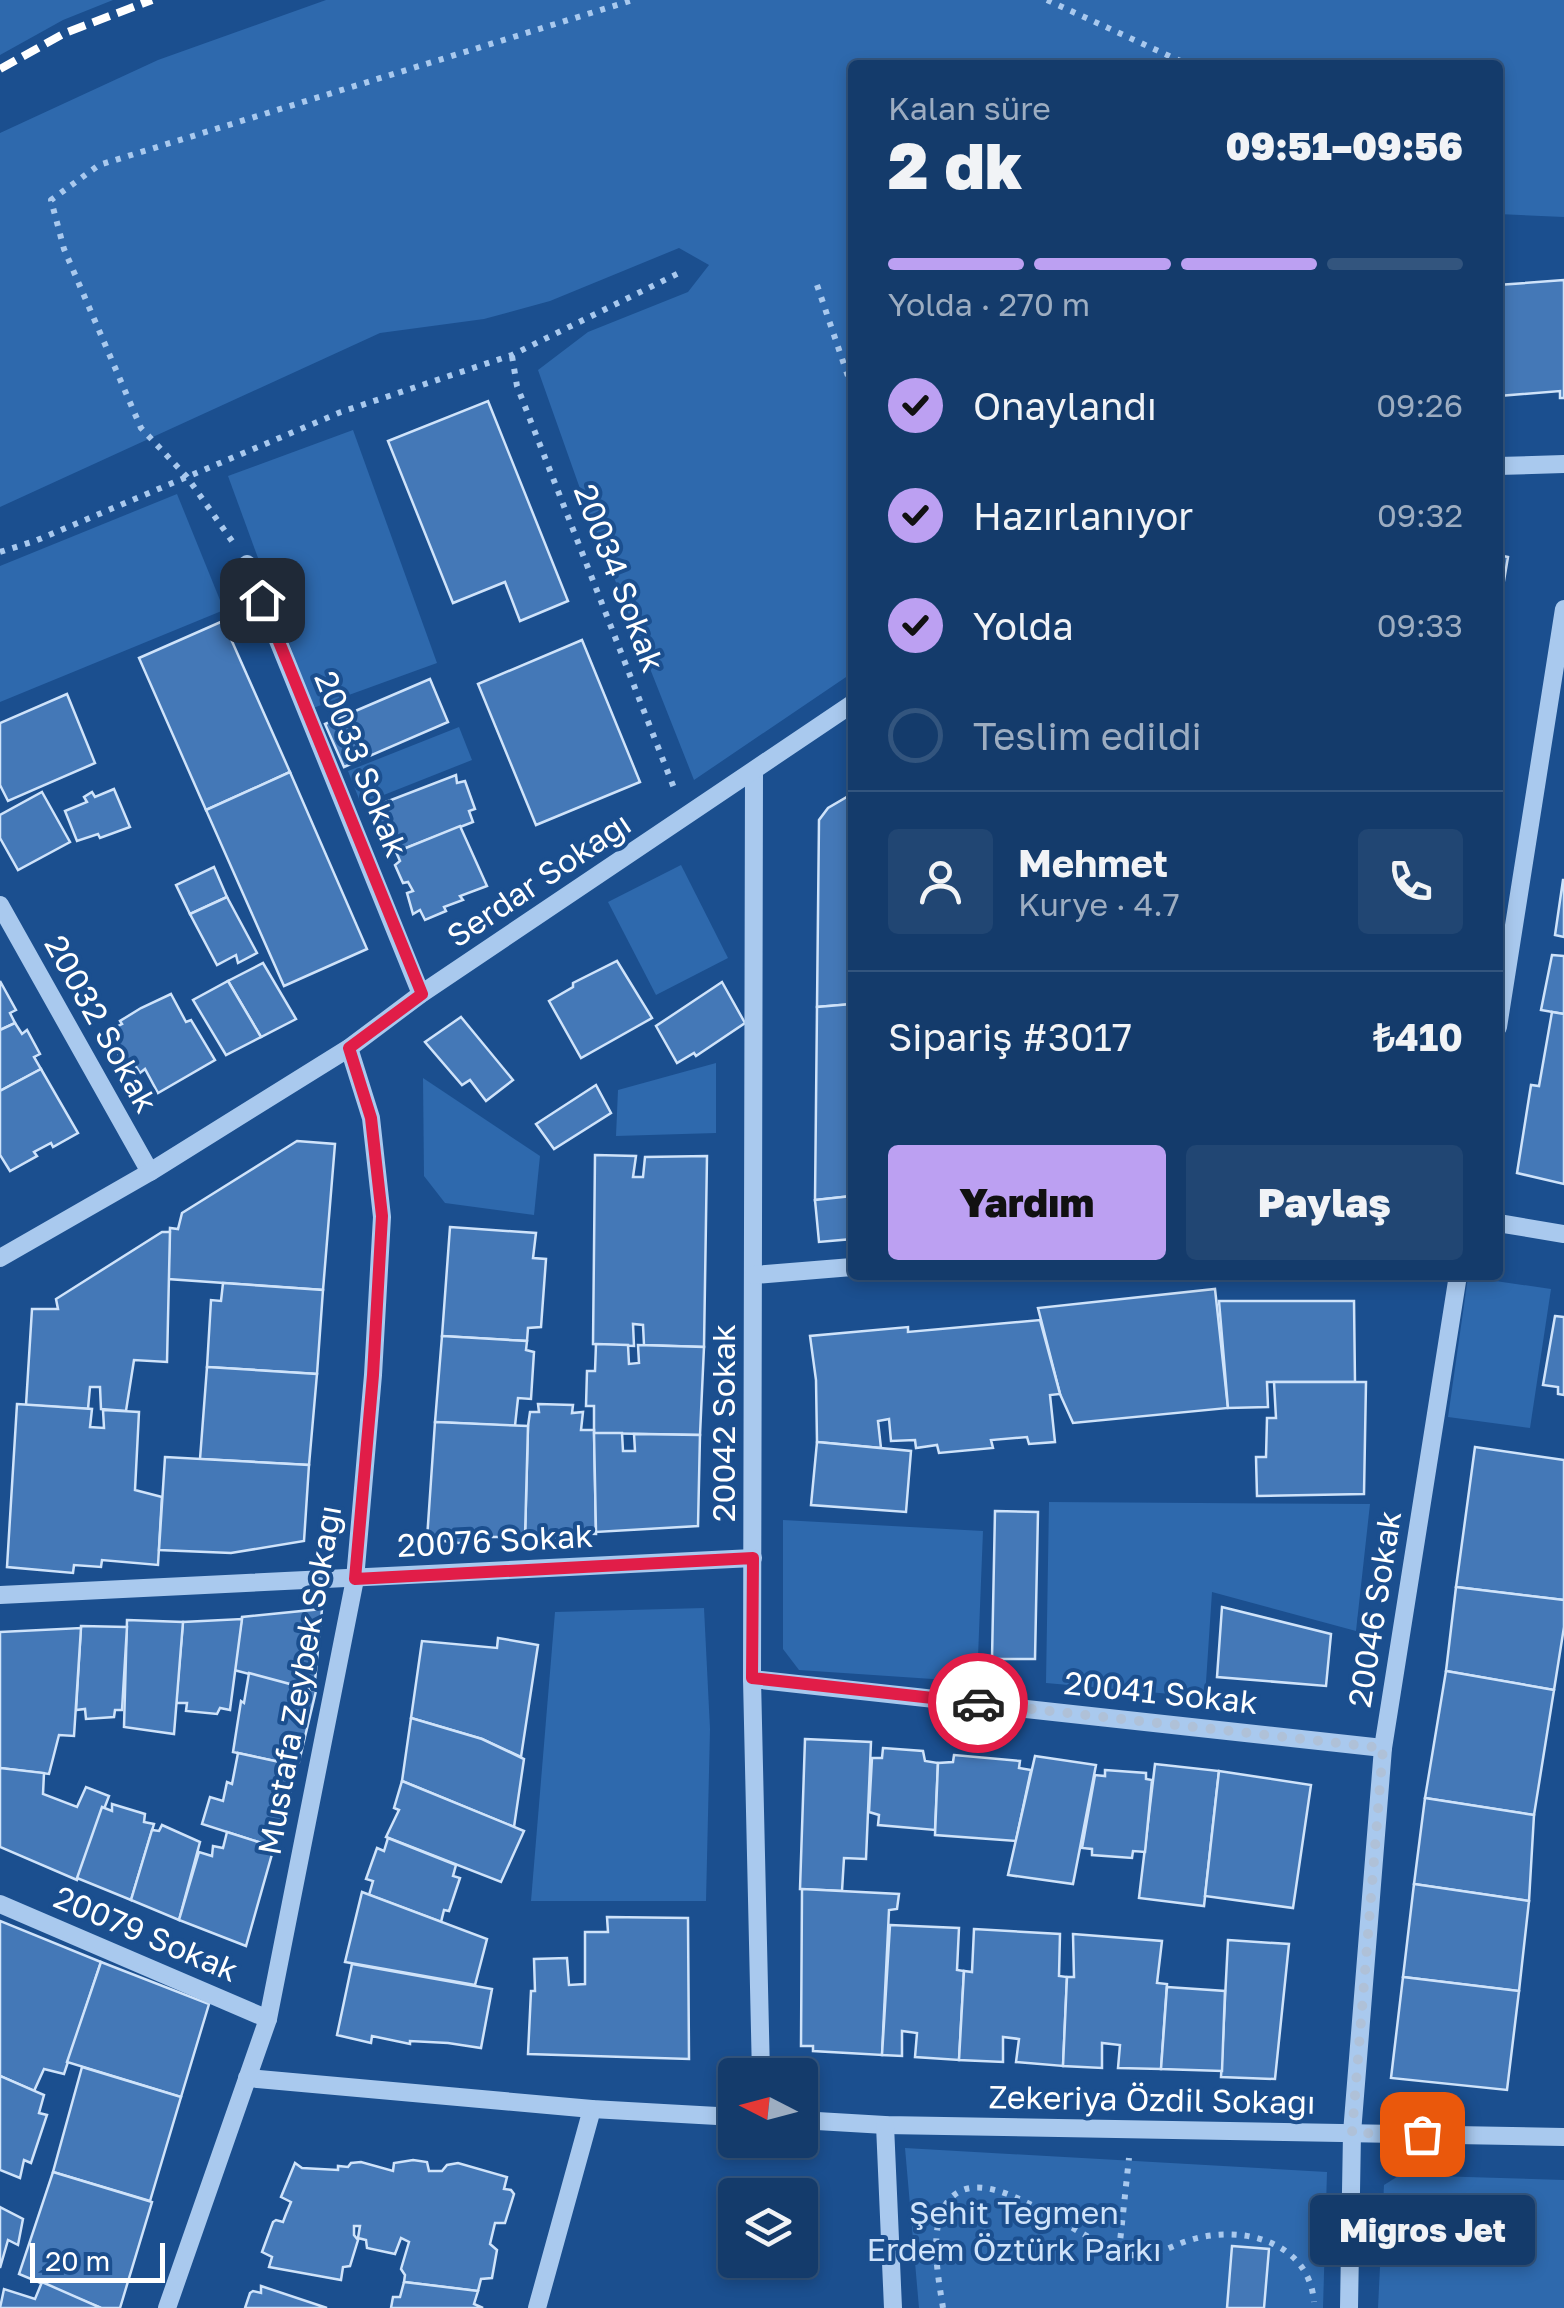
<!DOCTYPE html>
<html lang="tr">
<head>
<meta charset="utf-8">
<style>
	body { margin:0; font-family:"Golos Text",sans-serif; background:#214673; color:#f1f3f6; height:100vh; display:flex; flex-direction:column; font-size:38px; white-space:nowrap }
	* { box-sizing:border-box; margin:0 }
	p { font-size:32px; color:#9dadc1 }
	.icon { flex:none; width:55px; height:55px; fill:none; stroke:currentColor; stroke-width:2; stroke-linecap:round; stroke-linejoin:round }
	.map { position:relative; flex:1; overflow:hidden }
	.panel { position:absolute; left:848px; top:60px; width:655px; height:1220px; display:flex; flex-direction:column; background:#143b6b; border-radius:10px; box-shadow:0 5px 15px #0003,0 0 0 2px #33557e }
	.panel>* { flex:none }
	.needle { width:65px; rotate:276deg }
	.buttons { position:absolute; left:718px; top:2058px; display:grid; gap:20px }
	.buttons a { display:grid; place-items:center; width:100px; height:100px; border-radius:10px; background:#143b6b; box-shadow:0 5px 15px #0003,0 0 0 2px #33557e; font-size:50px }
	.scale { position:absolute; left:30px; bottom:25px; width:135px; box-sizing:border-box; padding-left:10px; border:5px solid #fff; border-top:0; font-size:28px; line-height:35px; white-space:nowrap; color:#fff; -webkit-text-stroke:8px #1b4f8f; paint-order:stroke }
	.pin { position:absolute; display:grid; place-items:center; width:85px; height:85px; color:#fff; margin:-42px; border-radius:20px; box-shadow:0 5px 15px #0006 }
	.courier { position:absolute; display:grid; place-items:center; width:100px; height:100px; margin:-50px; border:8px solid #e11d48; border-radius:50%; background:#fff; color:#222; box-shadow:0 2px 12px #0007 }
	.bubble { position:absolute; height:70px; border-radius:10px; background:#143b6b; box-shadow:0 5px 15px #0003,0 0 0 2px #33557e; font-size:32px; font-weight:800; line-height:70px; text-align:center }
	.overview em { font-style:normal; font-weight:800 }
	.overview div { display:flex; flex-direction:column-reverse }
	.overview { display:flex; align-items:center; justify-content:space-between; height:170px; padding:0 40px }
	h1 { font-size:65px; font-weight:800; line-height:75px }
	.bar { display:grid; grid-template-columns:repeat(4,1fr); gap:15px 10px; align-content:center; height:120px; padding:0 40px }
	.bar i { height:12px; border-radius:8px; background:#33557e }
	.bar .current { background:#bca0f2 }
	.bar p { grid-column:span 4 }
	.line { display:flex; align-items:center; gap:25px; padding:0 40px; border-top:2px solid #33557e }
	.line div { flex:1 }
	.round { display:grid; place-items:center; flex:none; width:105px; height:105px; border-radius:10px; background:#214673 }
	ol { padding:0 40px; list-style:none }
	li { display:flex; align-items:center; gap:30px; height:110px }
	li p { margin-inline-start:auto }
	li .icon { padding:10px; border-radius:50%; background:#bca0f2; color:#111; stroke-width:4 }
	li:last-child { color:#9dadc1 }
	li i { width:55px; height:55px; border:5px solid #33557e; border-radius:50% }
	.cta { display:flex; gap:20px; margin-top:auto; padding:20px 40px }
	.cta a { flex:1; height:115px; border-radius:10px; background:#bca0f2; color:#111; font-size:40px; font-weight:800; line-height:115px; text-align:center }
	.cta a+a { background:#214673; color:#f1f3f6 }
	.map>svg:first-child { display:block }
</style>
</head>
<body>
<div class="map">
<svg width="1564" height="2308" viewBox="0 0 1564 2308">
	<rect width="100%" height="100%" fill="#1b4f8f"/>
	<g fill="#2e69ad">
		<polygon points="0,0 113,0 63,20 0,55"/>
		<polygon points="326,0 1564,0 1564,217 1498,214 1498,65 852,65 852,673 694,780 589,514 538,370 588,332 688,292 709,265 679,248 550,301 484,319 380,333 0,507 0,133 158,60"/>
		<polygon points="353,430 437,663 313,708 228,476"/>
		<polygon points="177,494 224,610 0,702 0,566"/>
		<polygon points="459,727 472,760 361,804 348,771"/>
		<polygon points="681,865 728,958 656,995 608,902"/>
		<polygon points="716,1063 716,1133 616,1136 618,1090"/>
		<polygon points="423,1078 540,1156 534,1215 445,1203 424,1176"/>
		<polygon points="1468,1277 1551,1289 1530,1428 1448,1417"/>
		<polygon points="1049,1502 1370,1504 1356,1631 1212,1592 1205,1697 1046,1683"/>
		<polygon points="783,1520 983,1531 977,1682 799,1670 783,1649"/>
		<polygon points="704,1608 710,1729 706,1901 531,1901 555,1612"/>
		<polygon points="905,2148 1327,2172 1323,2308 919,2308"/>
		<polygon points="1400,2175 1564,2180 1564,2308 1378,2308 1384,2185"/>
	</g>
	<g fill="#4478b7" stroke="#cfe3fa" stroke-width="2.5">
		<polygon points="1564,280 1564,398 1560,398 1560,391 1499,396 1498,403 1498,285"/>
		<polygon points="488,401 568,601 520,621 505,582 453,603 388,441"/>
		<polygon points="1498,555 1508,557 1498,616"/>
		<polygon points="223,621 290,772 206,810 139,658"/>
		<polygon points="582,640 640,782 536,825 478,684"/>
		<polygon points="430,679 448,722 344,767 325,724"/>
		<polygon points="67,694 95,763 8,801 0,785 0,723"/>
		<polygon points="290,772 367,949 284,986 206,810"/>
		<polygon points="456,775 457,783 465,781 475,809 469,811 473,822 396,852 394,843 387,845 377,818 382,814 378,805"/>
		<polygon points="114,789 130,827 100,838 98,834 77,841 65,811 87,802 84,797 92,792 95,797"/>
		<polygon points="42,792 70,842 18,870 0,838 0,815"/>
		<polygon points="852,794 852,1004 817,1007 819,820 828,808"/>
		<polygon points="460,826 487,886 460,896 463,900 444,907 446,911 425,920 420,910 413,914 407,893 413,891 408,882 403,883 395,865 400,861 396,852"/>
		<polygon points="214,867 227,897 190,914 176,885"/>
		<polygon points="1563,880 1564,880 1564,937 1555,935"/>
		<polygon points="227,897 257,953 238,963 236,955 217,965 190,914"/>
		<polygon points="1552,955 1564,956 1564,1014 1541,1010"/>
		<polygon points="617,961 652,1018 581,1058 549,1001 573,987 573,983"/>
		<polygon points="263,963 296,1019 261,1037 228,981"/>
		<polygon points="0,981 16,1010 10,1013 15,1023 0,1030"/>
		<polygon points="228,981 261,1037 226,1055 193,1000"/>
		<polygon points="722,982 745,1023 696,1056 694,1053 677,1063 656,1026"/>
		<polygon points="171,994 186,1022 191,1020 215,1060 158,1093 145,1069 140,1073 135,1065 127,1069 106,1032 122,1024 120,1021 141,1008"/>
		<polygon points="852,1004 852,1196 815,1200 817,1007"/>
		<polygon points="1552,1012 1564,1014 1564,1184 1517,1173 1531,1085 1539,1086"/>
		<polygon points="461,1017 513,1080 486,1101 470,1080 462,1085 425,1042"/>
		<polygon points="15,1023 22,1034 27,1030 40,1054 34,1057 41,1069 0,1091 0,1030"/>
		<polygon points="41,1069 78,1133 53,1147 51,1143 34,1152 37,1156 10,1171 0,1155 0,1091"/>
		<polygon points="596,1085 611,1113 554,1149 536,1124"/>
		<polygon points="297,1141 335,1144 323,1290 168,1279 170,1228 178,1229 182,1213"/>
		<polygon points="595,1155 636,1156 633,1177 643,1177 645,1157 707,1156 704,1347 644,1345 643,1325 633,1324 634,1346 593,1344"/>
		<polygon points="852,1196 852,1239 819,1242 815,1200"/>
		<polygon points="450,1227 536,1233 533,1258 546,1259 541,1327 528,1328 527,1341 442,1336"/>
		<polygon points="162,1232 170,1232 167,1362 134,1360 126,1411 101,1409 100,1387 90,1387 88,1409 26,1405 32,1309 58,1309 56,1299"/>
		<polygon points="223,1283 323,1290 317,1374 207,1367 211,1300 221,1301"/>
		<polygon points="1215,1289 1228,1408 1073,1423 1060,1394 1038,1308"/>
		<polygon points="1219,1301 1354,1301 1355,1382 1267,1382 1268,1407 1228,1408"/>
		<polygon points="1555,1316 1564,1317 1564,1395 1558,1394 1558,1387 1543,1385"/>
		<polygon points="1040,1320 1060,1394 1050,1395 1055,1442 1029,1444 1027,1437 991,1440 993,1448 939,1453 937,1445 916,1448 915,1440 891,1441 889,1419 878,1421 881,1448 817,1442 816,1380 810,1336 908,1327 908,1332"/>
		<polygon points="442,1336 527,1341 526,1350 534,1352 531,1399 518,1398 515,1426 435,1422"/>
		<polygon points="596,1344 628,1345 629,1364 639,1363 638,1345 704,1347 700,1435 594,1433 594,1406 586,1406 587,1371 595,1371"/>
		<polygon points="207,1367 317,1374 309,1465 200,1459"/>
		<polygon points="1274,1382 1366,1382 1364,1494 1257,1496 1256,1457 1266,1457 1267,1418 1276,1418"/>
		<polygon points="17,1404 92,1409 90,1427 104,1428 103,1410 139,1412 135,1490 162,1497 158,1565 102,1560 101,1567 74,1565 73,1573 7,1567"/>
		<polygon points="538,1404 573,1405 572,1413 583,1412 581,1430 594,1430 596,1534 570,1533 570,1537 525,1537 528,1426 530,1412 539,1412"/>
		<polygon points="435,1422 528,1426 525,1537 486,1537 485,1542 467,1544 427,1539"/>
		<polygon points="594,1433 622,1433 623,1451 635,1451 634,1434 700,1435 698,1526 596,1532"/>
		<polygon points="817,1442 911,1451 906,1512 811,1505"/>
		<polygon points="1475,1447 1564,1460 1564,1600 1456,1587"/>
		<polygon points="165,1457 309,1465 304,1541 231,1553 159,1550"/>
		<polygon points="995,1511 1038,1512 1035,1659 992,1659"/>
		<polygon points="1456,1587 1564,1600 1564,1627 1554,1690 1446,1671"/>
		<polygon points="1222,1607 1331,1634 1326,1686 1217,1677"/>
		<polygon points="322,1609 314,1691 234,1670 242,1617"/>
		<polygon points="242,1619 230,1710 220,1708 217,1714 186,1711 187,1703 176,1703 183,1622"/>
		<polygon points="127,1620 183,1622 174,1734 124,1727"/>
		<polygon points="81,1626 127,1627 122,1710 115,1710 114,1717 86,1719 85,1709 76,1710"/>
		<polygon points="81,1628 74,1736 59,1735 49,1774 0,1768 0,1632"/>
		<polygon points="498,1638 538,1645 521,1757 482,1739 411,1718 422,1641 497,1648"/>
		<polygon points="1446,1671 1554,1690 1534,1815 1425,1798"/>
		<polygon points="249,1673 316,1691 298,1766 233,1752 241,1701 244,1703"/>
		<polygon points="411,1718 482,1739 524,1759 514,1827 402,1781"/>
		<polygon points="805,1739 871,1742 866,1859 844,1858 842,1891 800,1889"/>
		<polygon points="883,1748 923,1751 925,1761 938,1763 935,1830 878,1825 879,1815 869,1812 872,1758 882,1758"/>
		<polygon points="238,1753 298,1766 274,1847 202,1824 210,1797 223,1801 227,1782 232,1784"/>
		<polygon points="954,1755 1020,1761 1019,1768 1031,1770 1016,1841 935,1835 938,1763 953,1762"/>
		<polygon points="1035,1756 1096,1765 1073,1884 1008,1875"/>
		<polygon points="1155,1764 1219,1771 1204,1906 1139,1898"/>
		<polygon points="0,1768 44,1773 43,1794 77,1807 86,1787 109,1796 77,1880 0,1847"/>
		<polygon points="1105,1770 1146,1773 1146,1779 1152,1780 1145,1852 1133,1851 1132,1858 1092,1855 1092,1849 1082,1848 1095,1775 1105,1776"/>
		<polygon points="1219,1771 1311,1785 1293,1908 1205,1896"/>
		<polygon points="402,1781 524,1831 501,1882 386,1837 399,1810 394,1808"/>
		<polygon points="1425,1798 1534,1815 1529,1901 1414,1884"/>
		<polygon points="112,1804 145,1814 144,1822 154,1824 131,1900 77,1878 102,1807 112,1811"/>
		<polygon points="162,1825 200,1842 179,1920 131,1900 152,1830 159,1831"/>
		<polygon points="227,1832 274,1847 246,1946 179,1920 199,1852 212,1856 213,1846 223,1848"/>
		<polygon points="388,1838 456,1865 453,1876 460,1878 449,1911 444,1910 441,1922 369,1895 373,1881 366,1879 372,1862 377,1848 384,1851"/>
		<polygon points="1414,1884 1529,1901 1519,1991 1403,1977"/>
		<polygon points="802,1889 899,1894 897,1909 889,1910 882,2055 813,2051 813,2046 801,2046"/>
		<polygon points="362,1892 487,1939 475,1985 345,1962"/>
		<polygon points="607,1917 688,1918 689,2059 528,2054 531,1991 535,1991 534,1959 567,1958 569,1985 585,1984 585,1932 608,1932"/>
		<polygon points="0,1921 101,1962 64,2074 44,2069 34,2091 0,2076"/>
		<polygon points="890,1925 959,1928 957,1970 964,1971 959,2060 915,2057 917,2033 902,2031 902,2056 882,2055"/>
		<polygon points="974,1929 1060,1934 1059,1976 1067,1977 1063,2066 1016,2062 1019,2039 1003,2037 1003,2062 959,2060 964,1971 972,1972"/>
		<polygon points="1073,1934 1162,1941 1157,1983 1167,1984 1161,2069 1118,2068 1120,2045 1102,2043 1102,2068 1063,2066 1067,1977 1074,1977"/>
		<polygon points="1228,1940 1289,1944 1275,2079 1221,2077"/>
		<polygon points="101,1962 209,2004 181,2097 67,2062"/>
		<polygon points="352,1964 492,1989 481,2048 448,2043 410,2041 410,2044 372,2036 371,2043 337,2035"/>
		<polygon points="1403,1977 1519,1991 1507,2090 1391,2078"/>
		<polygon points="1167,1987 1225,1991 1222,2071 1161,2069"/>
		<polygon points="82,2067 181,2097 150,2201 53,2172"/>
		<polygon points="0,2076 44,2095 39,2113 47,2115 31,2163 24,2160 20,2178 0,2170"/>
		<polygon points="413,2160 427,2162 429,2171 442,2171 447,2165 458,2163 507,2177 504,2189 511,2190 514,2194 505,2223 495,2223 490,2244 497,2250 492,2278 481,2279 478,2291 404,2282 405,2275 401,2269 409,2242 401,2238 395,2254 367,2248 366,2240 358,2238 360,2226 354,2226 354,2235 358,2240 350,2266 343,2267 341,2280 269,2267 272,2257 262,2252 273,2222 276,2220 283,2222 286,2214 291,2202 281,2197 295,2163 302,2168 338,2170 338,2166 348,2167 351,2163 361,2162 393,2171 394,2163"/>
		<polygon points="53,2172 152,2202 120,2308 101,2308 19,2274"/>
		<polygon points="0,2207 23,2219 18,2245 8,2240 0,2268"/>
		<polygon points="1232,2246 1269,2249 1264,2308 1227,2308"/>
		<polygon points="42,2282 101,2308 0,2308 4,2289 35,2299"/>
		<polygon points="404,2282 478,2291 474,2304 483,2308 391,2308 393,2297 400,2297"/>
		<polygon points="261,2286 327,2308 245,2308 250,2293 253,2291 261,2293"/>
	</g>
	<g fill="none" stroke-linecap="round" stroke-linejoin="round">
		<g stroke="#a9c9ee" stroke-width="6" stroke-dasharray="5 8" stroke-linecap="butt">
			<polyline points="1047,0 1189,65"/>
			<polyline points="1368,65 1371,53"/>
			<polyline points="817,285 852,388"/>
			<polyline points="512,356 517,386 674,788"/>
			<polyline points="232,541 187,477 141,428 64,249 51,200 99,165 633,0"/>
			<polyline points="0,552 35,541 341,412 512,355 679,273"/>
			<polyline points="1119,2251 1129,2158"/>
			<path d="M943 2308C938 2275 925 2214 957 2193 999 2166 1085 2247 1132 2255 1153 2259 1170 2246 1190 2240 1241 2224 1309 2241 1314 2302"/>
		</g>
		<g stroke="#a9c9ee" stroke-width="18">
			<polyline points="1498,466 1564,464"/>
			<polyline points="247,564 421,994"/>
			<polyline points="754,771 752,1679 761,2075"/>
			<polyline points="0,905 150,1172"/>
			<polyline points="1498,1027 1564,609"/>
			<polyline points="1498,1223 1564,1234"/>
			<polyline points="0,1258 150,1172 349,1048 421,994 852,704"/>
			<polyline points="754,1275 852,1267"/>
			<polyline points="0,1595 753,1558"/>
			<polyline points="752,1679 1383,1748"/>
			<polyline points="0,1904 268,2019"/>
			<polyline points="247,2078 592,2109 735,2117"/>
			<polyline points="800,2120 885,2125 1564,2137"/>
			<polyline points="885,2125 893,2308"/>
			<polyline points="167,2308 268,2019 355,1579 373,1375 382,1217 371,1118 349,1048"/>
			<polyline points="537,2308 592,2109"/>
			<polyline points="1349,2308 1352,2133 1383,1748 1458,1275"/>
		</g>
		<polyline stroke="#fff" stroke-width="8" stroke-dasharray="18 8" stroke-linecap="butt" points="0,69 65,33 152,0"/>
	</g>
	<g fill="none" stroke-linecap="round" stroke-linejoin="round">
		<polyline stroke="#afc1d8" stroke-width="10" stroke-dasharray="0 18" points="978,1703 1383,1748 1352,2133 1422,2134"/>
		<polyline stroke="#e11d48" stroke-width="12" points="262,600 422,994 349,1048 371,1118 382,1216 373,1375 355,1579 753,1558 752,1678 978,1703"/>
	</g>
	<g text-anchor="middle" stroke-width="8" stroke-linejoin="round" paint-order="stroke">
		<g font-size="32" fill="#fff" stroke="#1b4f8f">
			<text transform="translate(619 578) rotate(69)" y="11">20034 Sokak</text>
			<text transform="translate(361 764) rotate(68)" y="11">20033 Sokak</text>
			<text transform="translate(539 880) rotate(-34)" y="11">Serdar Sokağı</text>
			<text transform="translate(101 1024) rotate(61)" y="11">20032 Sokak</text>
			<text transform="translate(724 1423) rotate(-90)" y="11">20042 Sokak</text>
			<text transform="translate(495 1541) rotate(-3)" y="11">20076 Sokak</text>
			<text transform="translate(1375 1609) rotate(-81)" y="11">20046 Sokak</text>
			<text transform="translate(300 1680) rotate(-80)" y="11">Mustafa Zeybek Sokağı</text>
			<text transform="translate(1161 1693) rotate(6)" y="11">20041 Sokak</text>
			<text transform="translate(146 1934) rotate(23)" y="11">20079 Sokak</text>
			<text transform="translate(1152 2100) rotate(1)" y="11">Zekeriya Özdil Sokağı</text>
		</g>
		<g font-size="32" fill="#cfe3fa" stroke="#1b4f8f">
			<text x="1014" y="2224">Şehit Teğmen<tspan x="1014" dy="37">Erdem Öztürk Parkı</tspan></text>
		</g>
	</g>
</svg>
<div class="buttons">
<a><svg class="needle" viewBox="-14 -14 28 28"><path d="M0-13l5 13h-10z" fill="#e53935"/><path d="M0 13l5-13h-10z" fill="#9dadc1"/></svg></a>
<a><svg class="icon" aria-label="layers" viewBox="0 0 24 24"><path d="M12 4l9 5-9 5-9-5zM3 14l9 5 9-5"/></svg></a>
</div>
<div class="scale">20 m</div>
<div class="pin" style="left:1422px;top:2134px;background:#ea580c"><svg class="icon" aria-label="bag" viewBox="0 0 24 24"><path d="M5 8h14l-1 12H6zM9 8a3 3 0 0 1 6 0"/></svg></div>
<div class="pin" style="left:262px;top:600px;background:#1f2937"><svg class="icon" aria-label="home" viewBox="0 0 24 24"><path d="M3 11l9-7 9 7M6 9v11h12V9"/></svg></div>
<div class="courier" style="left:978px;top:1703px"><svg class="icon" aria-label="car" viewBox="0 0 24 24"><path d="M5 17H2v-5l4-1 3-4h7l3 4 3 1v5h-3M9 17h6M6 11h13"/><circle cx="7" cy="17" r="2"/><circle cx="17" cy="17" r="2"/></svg></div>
<div class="bubble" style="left:1310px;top:2195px;width:225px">Migros Jet</div>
<section class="panel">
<div class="overview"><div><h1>2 dk</h1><p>Kalan süre</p></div><em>09:51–09:56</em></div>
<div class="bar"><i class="current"></i><i class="current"></i><i class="current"></i><i></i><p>Yolda · 270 m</p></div>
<ol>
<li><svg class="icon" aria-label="check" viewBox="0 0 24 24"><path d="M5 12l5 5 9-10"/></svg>Onaylandı<p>09:26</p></li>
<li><svg class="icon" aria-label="check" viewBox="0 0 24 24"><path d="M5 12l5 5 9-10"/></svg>Hazırlanıyor<p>09:32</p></li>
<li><svg class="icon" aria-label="check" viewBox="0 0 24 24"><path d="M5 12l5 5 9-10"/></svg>Yolda<p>09:33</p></li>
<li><i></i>Teslim edildi</li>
</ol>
<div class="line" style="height:180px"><a class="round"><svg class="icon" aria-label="person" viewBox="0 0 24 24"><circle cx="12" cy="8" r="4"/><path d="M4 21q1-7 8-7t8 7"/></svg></a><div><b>Mehmet</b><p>Kurye · 4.7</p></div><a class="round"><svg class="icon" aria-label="phone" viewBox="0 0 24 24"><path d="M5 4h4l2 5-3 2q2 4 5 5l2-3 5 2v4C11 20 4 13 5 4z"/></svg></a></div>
<div class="line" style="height:130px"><div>Sipariş #3017</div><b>₺410</b></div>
<div class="cta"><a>Yardım</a><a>Paylaş</a></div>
</section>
</div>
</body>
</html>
